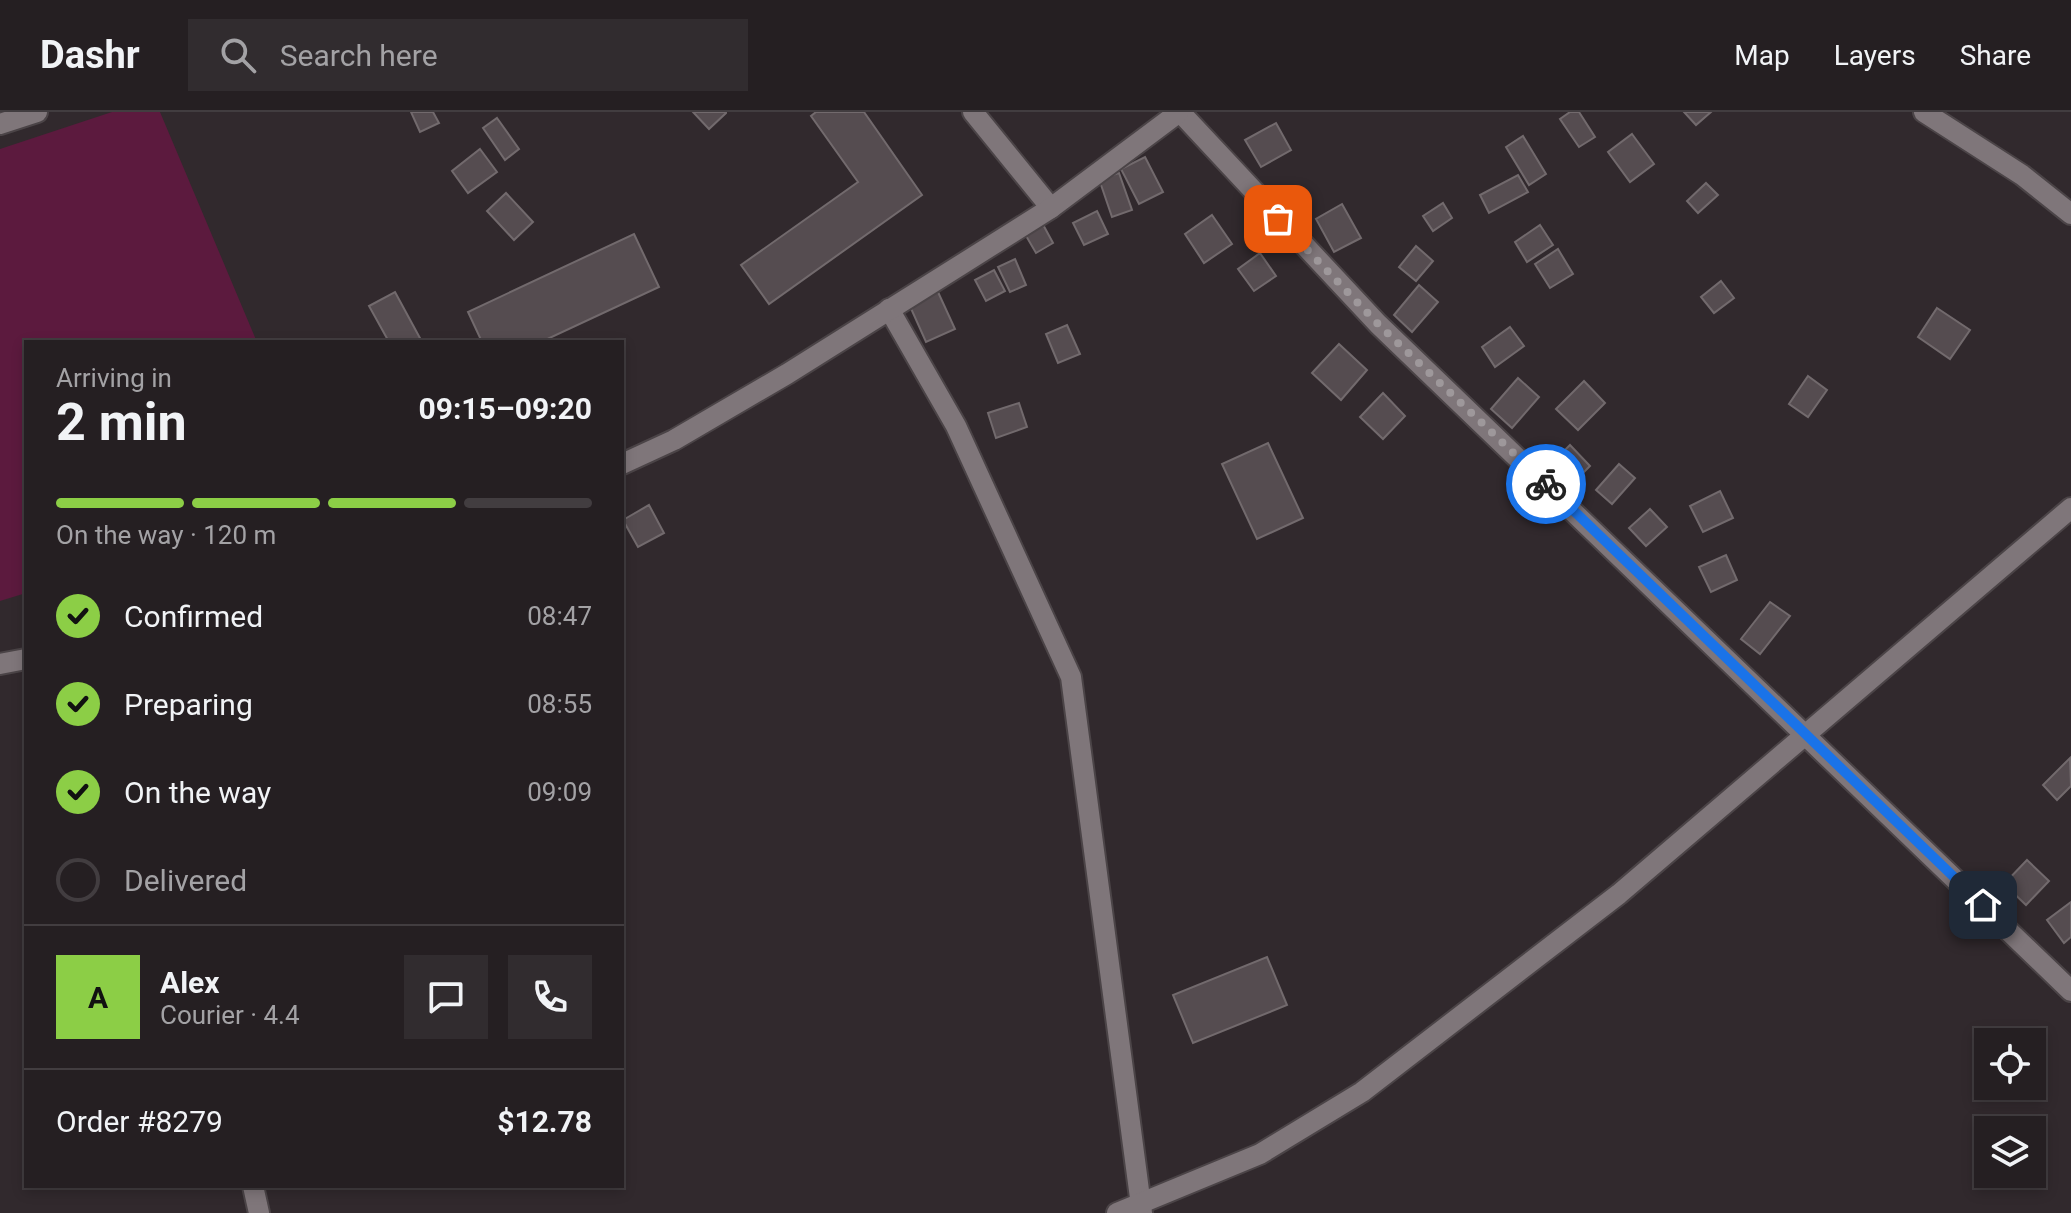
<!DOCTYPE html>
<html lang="en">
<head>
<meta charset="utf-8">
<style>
	body { margin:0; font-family:Roboto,sans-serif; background:#312c2f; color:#f1f3f6; height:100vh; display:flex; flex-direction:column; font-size:30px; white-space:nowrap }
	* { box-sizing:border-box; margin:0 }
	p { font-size:26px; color:#a3a2a5 }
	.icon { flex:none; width:44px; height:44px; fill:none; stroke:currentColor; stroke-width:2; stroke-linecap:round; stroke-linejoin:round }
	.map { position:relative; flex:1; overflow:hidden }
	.side { position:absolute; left:24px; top:228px; width:600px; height:848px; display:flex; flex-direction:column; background:#251f22; border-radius:0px; box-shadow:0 4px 12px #0003,0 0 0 2px #423d40 }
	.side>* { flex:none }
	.buttons { position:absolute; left:1974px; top:916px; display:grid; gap:16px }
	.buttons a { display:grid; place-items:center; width:72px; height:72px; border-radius:0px; background:#251f22; box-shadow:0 4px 12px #0003,0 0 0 2px #423d40; font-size:40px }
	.pin { position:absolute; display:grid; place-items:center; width:68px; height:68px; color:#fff; margin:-34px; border-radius:16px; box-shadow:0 4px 12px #0006 }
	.courier { position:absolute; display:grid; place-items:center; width:80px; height:80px; margin:-40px; border:6px solid #1a73e8; border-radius:50%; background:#fff; color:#222; box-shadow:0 2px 10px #0007 }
	.headline em { font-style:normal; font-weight:700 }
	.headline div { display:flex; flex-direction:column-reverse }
	.headline { display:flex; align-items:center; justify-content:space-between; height:136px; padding:0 32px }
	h1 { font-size:52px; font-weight:700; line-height:60px }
	.bar { display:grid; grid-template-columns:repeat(4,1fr); gap:12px 8px; align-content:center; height:96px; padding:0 32px }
	.bar i { height:10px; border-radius:6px; background:#423d40 }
	.bar .active { background:#8cce46 }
	.bar p { grid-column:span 4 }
	.line { display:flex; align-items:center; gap:20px; padding:0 32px; border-top:2px solid #423d40 }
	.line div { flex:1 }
	.round { display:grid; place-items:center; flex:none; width:84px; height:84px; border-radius:0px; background:#312c2f }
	ol { padding:0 32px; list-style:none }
	li { display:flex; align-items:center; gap:24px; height:88px }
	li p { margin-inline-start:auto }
	li .icon { padding:8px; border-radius:50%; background:#8cce46; color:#111; stroke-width:4 }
	li:last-child { color:#a3a2a5 }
	li i { width:44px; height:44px; border:4px solid #423d40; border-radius:50% }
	header { display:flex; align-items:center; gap:48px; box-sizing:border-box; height:112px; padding:0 40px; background:#251f22; border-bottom:2px solid #423d40 }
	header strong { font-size:38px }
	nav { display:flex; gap:44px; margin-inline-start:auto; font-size:28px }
	.search { width:560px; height:72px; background:#312c2f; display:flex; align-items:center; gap:20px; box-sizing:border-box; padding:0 28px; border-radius:0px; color:#a3a2a5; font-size:30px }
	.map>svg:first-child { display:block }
</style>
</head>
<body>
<header>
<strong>Dashr</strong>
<div class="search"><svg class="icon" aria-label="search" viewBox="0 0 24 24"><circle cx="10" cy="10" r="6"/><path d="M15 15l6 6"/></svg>Search here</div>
<nav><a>Map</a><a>Layers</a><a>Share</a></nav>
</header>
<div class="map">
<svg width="2071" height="1101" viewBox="0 0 2071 1101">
	<rect width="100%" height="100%" fill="#31292d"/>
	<polygon fill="#5c1a3e" points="112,0 160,0 257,230 26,230 26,481 0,489 0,37"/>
	<g fill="#554c50" stroke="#726a6d" stroke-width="2">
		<polygon points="411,0 433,0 439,11 420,20"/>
		<polygon points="693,0 726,0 726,1 709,17"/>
		<polygon points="816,0 864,0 922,83 769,192 741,153 858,70 811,4"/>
		<polygon points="1570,0 1579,0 1595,25 1579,35 1560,7"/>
		<polygon points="1684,0 1711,0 1696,13"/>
		<polygon points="497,6 519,37 505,48 483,16"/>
		<polygon points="1276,11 1291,38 1261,55 1245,28"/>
		<polygon points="1632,22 1654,52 1630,70 1608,40"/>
		<polygon points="1523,24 1546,62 1529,73 1506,35"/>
		<polygon points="480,37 497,60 468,81 452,59"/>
		<polygon points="1145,45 1163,80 1139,92 1121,57"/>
		<polygon points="1119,61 1132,98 1112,105 1099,67"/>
		<polygon points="1518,63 1528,80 1489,101 1480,83"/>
		<polygon points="1706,71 1718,83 1698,101 1687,89"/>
		<polygon points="506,81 533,110 514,128 487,99"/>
		<polygon points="1443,91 1452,106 1433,119 1423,104"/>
		<polygon points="1342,92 1361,126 1334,140 1316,107"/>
		<polygon points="1097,99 1108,122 1084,133 1073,111"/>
		<polygon points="1212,103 1232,132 1204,151 1185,122"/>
		<polygon points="1040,107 1053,131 1036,141 1022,117"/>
		<polygon points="1540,113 1553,133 1527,150 1515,130"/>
		<polygon points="634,122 659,175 541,230 482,230 468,200"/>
		<polygon points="1416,134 1433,149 1416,169 1399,155"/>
		<polygon points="1558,137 1573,162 1550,176 1535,152"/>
		<polygon points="1260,141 1276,164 1254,179 1238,157"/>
		<polygon points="1015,147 1026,173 1010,180 998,155"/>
		<polygon points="994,158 1005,179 986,189 975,168"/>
		<polygon points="1721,169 1734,186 1714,201 1701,185"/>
		<polygon points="1419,173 1438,190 1412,220 1394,203"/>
		<polygon points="395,180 421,228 418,230 389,230 369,194"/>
		<polygon points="938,180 955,217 926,230 909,192"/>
		<polygon points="1937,196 1970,218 1950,247 1918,225"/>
		<polygon points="1067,213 1080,242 1058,251 1046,222"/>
		<polygon points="1510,215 1524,234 1495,255 1482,235"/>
		<polygon points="1339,232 1367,258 1341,288 1312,261"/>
		<polygon points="1808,264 1827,278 1808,305 1789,292"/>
		<polygon points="1518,266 1539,285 1512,316 1491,297"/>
		<polygon points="1584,269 1605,291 1578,318 1556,297"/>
		<polygon points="1383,281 1405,304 1383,327 1360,305"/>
		<polygon points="1019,291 1027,315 996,326 988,301"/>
		<polygon points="1268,331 1303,406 1257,427 1222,352"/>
		<polygon points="1570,333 1590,354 1570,374 1549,354"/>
		<polygon points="1619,352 1635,366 1612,392 1596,378"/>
		<polygon points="1720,379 1733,406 1703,420 1690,394"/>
		<polygon points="649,393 664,421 638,435 623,408"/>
		<polygon points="1650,397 1667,415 1646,434 1629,416"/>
		<polygon points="1726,443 1737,468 1711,480 1699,455"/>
		<polygon points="1770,490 1790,504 1760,542 1741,527"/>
		<polygon points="2070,646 2071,674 2057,688 2043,673"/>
		<polygon points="2027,748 2049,769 2026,793 2004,772"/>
		<polygon points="2071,790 2071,825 2064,831 2047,808"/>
		<polygon points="1267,845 1287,893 1193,931 1173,883"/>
	</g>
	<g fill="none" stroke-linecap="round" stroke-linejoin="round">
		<g stroke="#4b4447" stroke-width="24">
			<g id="minor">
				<polyline points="973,0 1051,96"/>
				<polyline points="1180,0 1378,212 2071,879"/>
				<polyline points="1924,0 2022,63 2071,102"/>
				<polyline points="0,12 37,0"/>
				<polyline points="889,197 956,314 1071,565 1142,1101"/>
				<polyline points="622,352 674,328 787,262 959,154 1051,96 1178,1"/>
				<polyline points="0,552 26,547"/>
				<polyline points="253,1074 259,1101"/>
				<polyline points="1117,1101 1260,1042 1362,980 1619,782 2071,396"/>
			</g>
		</g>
		<use href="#minor" stroke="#7f767a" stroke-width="20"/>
	</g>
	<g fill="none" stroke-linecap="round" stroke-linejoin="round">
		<polyline stroke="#9e989b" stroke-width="8" stroke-dasharray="0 14.4" points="1278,107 1378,212 1546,372"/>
		<polyline stroke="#1a73e8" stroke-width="10" points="1546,372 1983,793"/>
	</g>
</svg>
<div class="buttons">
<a><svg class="icon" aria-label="locate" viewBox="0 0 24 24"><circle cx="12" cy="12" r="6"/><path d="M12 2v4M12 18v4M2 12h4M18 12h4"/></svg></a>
<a><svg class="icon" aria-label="layers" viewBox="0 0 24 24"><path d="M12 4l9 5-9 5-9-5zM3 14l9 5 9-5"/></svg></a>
</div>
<div class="pin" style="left:1278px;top:107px;background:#ea580c"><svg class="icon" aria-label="bag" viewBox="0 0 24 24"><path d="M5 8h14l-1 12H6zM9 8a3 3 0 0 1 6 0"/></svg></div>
<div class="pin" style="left:1983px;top:793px;background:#1f2937"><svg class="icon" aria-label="home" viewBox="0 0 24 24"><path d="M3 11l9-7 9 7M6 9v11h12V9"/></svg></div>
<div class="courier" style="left:1546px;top:372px"><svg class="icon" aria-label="bike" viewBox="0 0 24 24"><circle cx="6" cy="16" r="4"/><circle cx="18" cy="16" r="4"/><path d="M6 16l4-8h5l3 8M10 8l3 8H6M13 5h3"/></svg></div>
<section class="side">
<div class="headline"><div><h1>2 min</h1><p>Arriving in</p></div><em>09:15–09:20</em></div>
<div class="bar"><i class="active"></i><i class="active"></i><i class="active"></i><i></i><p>On the way · 120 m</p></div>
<ol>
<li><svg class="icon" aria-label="check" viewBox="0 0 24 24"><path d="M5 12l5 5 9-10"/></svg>Confirmed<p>08:47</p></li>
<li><svg class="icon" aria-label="check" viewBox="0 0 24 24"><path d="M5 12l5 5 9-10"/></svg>Preparing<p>08:55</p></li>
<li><svg class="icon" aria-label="check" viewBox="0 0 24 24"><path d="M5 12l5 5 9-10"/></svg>On the way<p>09:09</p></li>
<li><i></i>Delivered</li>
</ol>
<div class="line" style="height:144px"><b class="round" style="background:#8cce46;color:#111">A</b><div><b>Alex</b><p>Courier · 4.4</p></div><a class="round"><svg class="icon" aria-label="chat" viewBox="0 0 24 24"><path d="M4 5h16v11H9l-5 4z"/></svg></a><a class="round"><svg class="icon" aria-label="phone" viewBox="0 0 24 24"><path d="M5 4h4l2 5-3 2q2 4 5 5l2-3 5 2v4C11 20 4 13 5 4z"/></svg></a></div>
<div class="line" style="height:104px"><div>Order #8279</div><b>$12.78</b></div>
</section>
</div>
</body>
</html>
